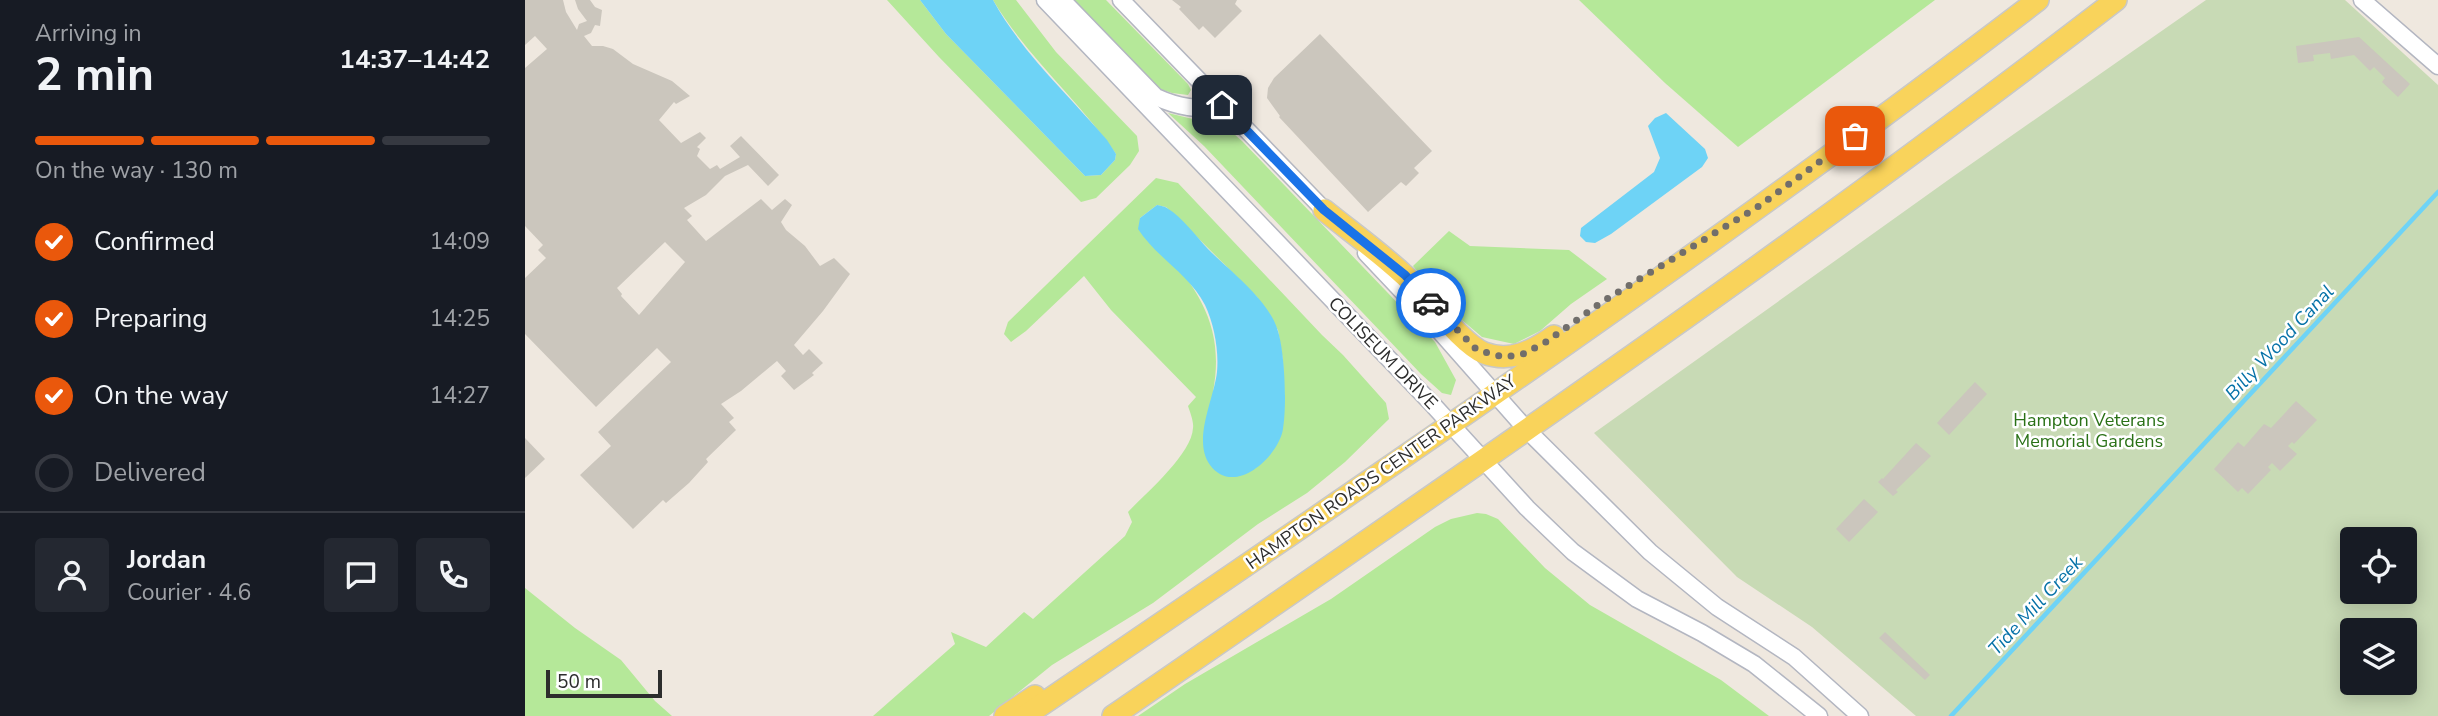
<!DOCTYPE html>
<html lang="en">
<head>
<meta charset="utf-8">
<style>
	body { margin:0; font-family:"Nunito Sans",sans-serif; background:#242831; color:#f1f3f6; height:100vh; display:flex; flex-direction:column; font-size:26px; white-space:nowrap }
	* { box-sizing:border-box; margin:0 }
	p { font-size:23px; color:#9ea1a6 }
	.icon { flex:none; width:38px; height:38px; fill:none; stroke:currentColor; stroke-width:2; stroke-linecap:round; stroke-linejoin:round }
	.map { position:relative; flex:1; overflow:hidden }
	.panel { display:flex; flex-direction:column; background:#171b24; width:525px }
	.panel>* { flex:none }
	.fabs { position:absolute; left:1815px; top:527px; display:grid; gap:14px }
	.fabs a { display:grid; place-items:center; width:77px; height:77px; border-radius:7px; background:#171b24; box-shadow:0 4px 18px #0003; font-size:35px }
	.scale { position:absolute; left:21px; bottom:18px; width:116px; box-sizing:border-box; padding-left:7px; border:4px solid #2d2d2d; border-top:0; font-size:19px; line-height:24px; white-space:nowrap; color:#2d2d2d; -webkit-text-stroke:5px #fff; paint-order:stroke }
	.pin { position:absolute; display:grid; place-items:center; width:60px; height:60px; color:#fff; margin:-30px; border-radius:14px; box-shadow:0 4px 10px #0006 }
	.courier { position:absolute; display:grid; place-items:center; width:70px; height:70px; margin:-35px; border:5px solid #1a73e8; border-radius:50%; background:#fff; color:#222; box-shadow:0 2px 9px #0007 }
	.summary em { font-style:normal; font-weight:700 }
	.summary div { display:flex; flex-direction:column-reverse }
	.summary { display:flex; align-items:center; justify-content:space-between; height:119px; padding:0 35px }
	h1 { font-size:46px; font-weight:700; line-height:52px }
	.bar { display:grid; grid-template-columns:repeat(4,1fr); gap:10px 7px; align-content:center; height:84px; padding:0 35px }
	.bar i { height:9px; border-radius:5px; background:#363941 }
	.bar .current { background:#ea580c }
	.bar p { grid-column:span 4 }
	.line { display:flex; align-items:center; gap:18px; padding:0 35px; border-top:2px solid #363941 }
	.line div { flex:1 }
	.round { display:grid; place-items:center; flex:none; width:74px; height:74px; border-radius:7px; background:#242831 }
	ol { padding:0 35px; list-style:none }
	li { display:flex; align-items:center; gap:21px; height:77px }
	li p { margin-inline-start:auto }
	li .icon { padding:7px; border-radius:50%; background:#ea580c; color:#fff; stroke-width:4 }
	li:last-child { color:#9ea1a6 }
	li i { width:38px; height:38px; border:4px solid #363941; border-radius:50% }
	main { display:flex; flex:1; min-height:0 }
	.map>svg:first-child { display:block }
</style>
</head>
<body>
<main>
<section class="panel">
<div class="summary"><div><h1>2 min</h1><p>Arriving in</p></div><em>14:37–14:42</em></div>
<div class="bar"><i class="current"></i><i class="current"></i><i class="current"></i><i></i><p>On the way · 130 m</p></div>
<ol>
<li><svg class="icon" aria-label="check" viewBox="0 0 24 24"><path d="M5 12l5 5 9-10"/></svg>Confirmed<p>14:09</p></li>
<li><svg class="icon" aria-label="check" viewBox="0 0 24 24"><path d="M5 12l5 5 9-10"/></svg>Preparing<p>14:25</p></li>
<li><svg class="icon" aria-label="check" viewBox="0 0 24 24"><path d="M5 12l5 5 9-10"/></svg>On the way<p>14:27</p></li>
<li><i></i>Delivered</li>
</ol>
<div class="line" style="height:126px"><a class="round"><svg class="icon" aria-label="person" viewBox="0 0 24 24"><circle cx="12" cy="8" r="4"/><path d="M4 21q1-7 8-7t8 7"/></svg></a><div><b>Jordan</b><p>Courier · 4.6</p></div><a class="round"><svg class="icon" aria-label="chat" viewBox="0 0 24 24"><path d="M4 5h16v11H9l-5 4z"/></svg></a><a class="round"><svg class="icon" aria-label="phone" viewBox="0 0 24 24"><path d="M5 4h4l2 5-3 2q2 4 5 5l2-3 5 2v4C11 20 4 13 5 4z"/></svg></a></div>
</section>
<div class="map">
<svg width="1913" height="716" viewBox="0 0 1913 716">
	<rect width="100%" height="100%" fill="#efe8df"/>
	<g fill="#b5e899" fill-rule="evenodd">
		<path d="M362 0H395L421 34 560 176 576 175 590 160 591 154C553 99 502 57 468 0H491L531 52 612 136 614 151 605 165 571 198 556 202 414 57Z"/>
		<polygon points="546,0 581,0 663,84 666,90 663,95 647,93 632,88"/>
		<polygon points="1054,0 1410,0 1213,147 1140,83"/>
		<polygon points="643,113 676,121 694,121 717,141 910,342 931,380 926,395 917,393 896,374 679,146"/>
		<path d="M631 178 653 183 797 335 818 355 861 403 864 419 820 462 782 493 733 524 628 603 527 665 464 716H348L430 644 426 632 461 647 499 612 508 619 600 536 607 522 603 512C620 494 667 454 668 428 669 422 665 412 663 406L671 397 586 310 559 276 501 331 486 342 479 334 483 322ZM632 205 641 207 658 223 732 297 753 330 758 361 759 405 688 392C703 312 659 277 615 218Z"/>
		<polygon points="924,231 945,246 1044,250 1082,279 1046,304 1015,331 989,344 957,337 918,304 888,266"/>
		<polygon points="952,513 961,514 973,519 1020,568 1065,605 1196,680 1244,716 613,716 660,684 806,599 910,527 926,519"/>
		<polygon points="0,588 50,628 96,660 130,701 147,716 0,716"/>
	</g>
	<path fill="#c8dab5" fill-rule="evenodd" d="M1681 0H1820L1913 85V716H1391L1287 627 1212 577 1069 433 1426 178ZM1827 539H1880V592H1827ZM1827 630H1880V682H1827Z"/>
	<g fill="#6ed3f6">
		<path d="M395 0H468C497 53 543 94 582 140L591 154 590 160 576 175 560 176 421 34Z"/>
		<polygon points="1141,113 1180,149 1183,158 1177,167 1086,234 1070,243 1061,242 1055,236 1056,228 1129,172 1135,158 1123,126 1130,118"/>
		<path d="M632 205C636 206 639 206 642 208 658 218 671 236 683 249 705 271 742 299 752 328 760 350 762 405 758 429 754 456 709 498 685 465 667 440 689 399 692 372 694 350 689 324 680 305 665 275 631 257 613 229L615 218Z"/>
	</g>
	<g fill="none" stroke-linecap="round" stroke-linejoin="round">
		<polyline stroke="#6ed3f6" stroke-width="4.5" points="1426,716 1913,192"/>
	</g>
	<g fill="#cbc6bd" fill-rule="evenodd">
		<path d="M0 0H38L41 12 52 30 54 24 62 21 53 9 50 0H65L70 7 77 10 75 26 70 25 66 33 59 36 67 46H78L88 49 108 64 147 81 165 96 151 104 149 102 134 120 156 143 175 132 181 138 172 147 175 149 172 156 185 169 192 165 195 169 215 157 205 146 216 136 254 175 243 186 223 165 200 176 181 195 159 208 167 216 162 220 181 241 236 199 247 210 260 199 267 205 256 222 261 230 280 246 295 266 309 258 325 274 298 311 269 345 278 355 284 349 298 363 287 373 289 375 269 390 256 376 261 371 252 361 216 391 196 404 209 418 204 422 211 430 181 459 183 462 164 483 141 503 138 500 108 529 55 475 86 446 73 432 146 362 132 348 71 407 0 334V278L21 258 13 250 18 245 0 226V68L22 49 10 36 0 45ZM140 242 160 262 114 315 96 296 97 294 92 288Z"/>
		<polygon points="647,0 712,0 710,4 717,11 690,38 678,26 674,30 654,9 656,7"/>
		<polygon points="795,34 907,151 889,168 894,173 881,186 876,182 843,212 754,117 755,116 742,98 743,88 749,78"/>
		<polygon points="1834,37 1885,84 1873,97 1857,82 1860,78 1849,67 1845,71 1829,55 1806,59 1805,53 1788,55 1789,61 1773,63 1771,46"/>
		<polygon points="1450,382 1462,394 1424,435 1412,423"/>
		<polygon points="1771,401 1792,420 1769,444 1767,442 1763,446 1772,454 1755,471 1747,463 1743,467 1746,470 1723,494 1717,488 1713,492 1689,469 1713,442 1719,447 1739,424 1746,428"/>
		<polygon points="0,438 20,459 0,478"/>
		<polygon points="1391,443 1406,456 1371,490 1373,492 1368,496 1353,482 1357,478 1358,479"/>
		<polygon points="1339,499 1353,512 1324,542 1311,529"/>
		<polygon points="1360,632 1405,675 1400,680 1354,638"/>
	</g>
	<g fill="none" stroke-linecap="round" stroke-linejoin="round">
		<g stroke="#b3b6c1" stroke-width="19">
			<g id="minor">
				<polyline points="520,0 909,406 1002,508 1048,552 1112,599 1177,633 1229,664 1294,716"/>
				<path d="M537 0 631 97C653 107 673 111 697 105"/>
				<polyline points="596,0 806,217"/>
				<polyline points="1837,0 1913,66"/>
				<polyline points="841,253 911,327 1001,429 1125,552 1192,607 1269,657 1335,716"/>
			</g>
		</g>
		<g stroke="#c8c8c8" stroke-width="24">
			<g id="major">
				<path d="M799 210C825 231 853 251 878 274 899 292 936 344 959 353 985 363 1008 351 1029 336"/>
				<polyline points="480,716 510,696"/>
				<path d="M500 716C842 483 1185 251 1513 0"/>
				<path d="M588 716C926 483 1266 251 1591 0"/>
			</g>
		</g>
		<use href="#minor" stroke="#fff" stroke-width="16"/>
		<use href="#major" stroke="#f9d35b" stroke-width="21"/>
	</g>
	<g fill="none" stroke-linecap="round" stroke-linejoin="round">
		<polyline stroke="#716e6b" stroke-width="7" stroke-dasharray="0 12.6" points="906,303 952,350 979,357 998,354 1021,342 1077,302 1234,206 1330,136"/>
		<polyline stroke="#1a73e8" stroke-width="9" points="697,105 799,210 880,275 906,303"/>
	</g>
	<g text-anchor="middle" stroke-width="5" stroke-linejoin="round" paint-order="stroke">
		<g font-size="18" fill="#2d2d2d" stroke="#fff">
			<text transform="translate(858 353) rotate(46)" y="6">COLISEUM DRIVE</text>
			<text transform="translate(856 472) rotate(-35)" y="6">HAMPTON ROADS CENTER PARKWAY</text>
		</g>
		<g font-size="18" fill="#2a7117" stroke="#fff">
			<text x="1564" y="426">Hampton Veterans<tspan x="1564" dy="21">Memorial Gardens</tspan></text>
		</g>
		<g font-size="19" font-style="italic" fill="#0672a8" stroke="#fff">
			<text transform="translate(1754 342) rotate(-47)" y="7">Billy Wood Canal</text>
			<text transform="translate(1510 605) rotate(-47)" y="7">Tide Mill Creek</text>
		</g>
	</g>
</svg>
<div class="fabs">
<a><svg class="icon" aria-label="locate" viewBox="0 0 24 24"><circle cx="12" cy="12" r="6"/><path d="M12 2v4M12 18v4M2 12h4M18 12h4"/></svg></a>
<a><svg class="icon" aria-label="layers" viewBox="0 0 24 24"><path d="M12 4l9 5-9 5-9-5zM3 14l9 5 9-5"/></svg></a>
</div>
<div class="scale">50 m</div>
<div class="pin" style="left:1330px;top:136px;background:#ea580c"><svg class="icon" aria-label="bag" viewBox="0 0 24 24"><path d="M5 8h14l-1 12H6zM9 8a3 3 0 0 1 6 0"/></svg></div>
<div class="pin" style="left:697px;top:105px;background:#1f2937"><svg class="icon" aria-label="home" viewBox="0 0 24 24"><path d="M3 11l9-7 9 7M6 9v11h12V9"/></svg></div>
<div class="courier" style="left:906px;top:303px"><svg class="icon" aria-label="car" viewBox="0 0 24 24"><path d="M5 17H2v-5l4-1 3-4h7l3 4 3 1v5h-3M9 17h6M6 11h13"/><circle cx="7" cy="17" r="2"/><circle cx="17" cy="17" r="2"/></svg></div>
</div>
</main>
</body>
</html>
